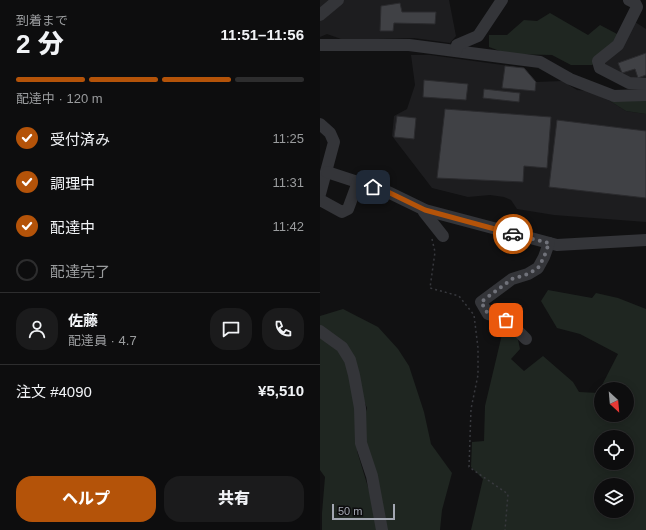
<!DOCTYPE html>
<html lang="ja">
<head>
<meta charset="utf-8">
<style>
	body { margin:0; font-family:Arial,"Noto Sans JP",sans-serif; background:#1b1b1c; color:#f1f3f6; height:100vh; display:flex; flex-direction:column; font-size:15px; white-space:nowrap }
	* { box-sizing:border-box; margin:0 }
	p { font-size:13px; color:#9a9c9e }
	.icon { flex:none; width:22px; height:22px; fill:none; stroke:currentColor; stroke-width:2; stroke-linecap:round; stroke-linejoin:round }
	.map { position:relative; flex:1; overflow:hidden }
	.side { display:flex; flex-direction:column; background:#0d0d0e; width:320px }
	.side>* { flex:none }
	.needle { width:26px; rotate:154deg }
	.fabs { position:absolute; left:274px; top:382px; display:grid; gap:8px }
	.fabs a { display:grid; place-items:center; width:40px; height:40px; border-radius:50%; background:#0d0d0e; box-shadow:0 2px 10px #0003,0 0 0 1px #2d2d2e; font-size:20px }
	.scale { position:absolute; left:12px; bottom:10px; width:63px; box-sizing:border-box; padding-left:4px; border:2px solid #a3a7b2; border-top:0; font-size:11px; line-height:14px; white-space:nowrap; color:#a3a7b2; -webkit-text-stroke:3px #0c0c0d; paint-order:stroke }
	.pin { position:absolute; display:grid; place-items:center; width:34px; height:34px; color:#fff; margin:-17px; border-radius:8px; box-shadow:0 2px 6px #0006 }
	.courier { position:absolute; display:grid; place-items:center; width:40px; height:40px; margin:-20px; border:3px solid #b45309; border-radius:50%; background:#fff; color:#222; box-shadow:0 1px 5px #0007 }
	.head em { font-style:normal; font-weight:800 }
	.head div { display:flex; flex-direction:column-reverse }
	.head { display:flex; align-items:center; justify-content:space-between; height:68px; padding:0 16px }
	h1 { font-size:26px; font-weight:800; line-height:30px }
	.bar { display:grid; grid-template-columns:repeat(4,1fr); gap:6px 4px; align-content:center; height:48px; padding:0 16px }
	.bar i { height:5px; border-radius:3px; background:#2d2d2e }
	.bar .active { background:#b45309 }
	.bar p { grid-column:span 4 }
	.line { display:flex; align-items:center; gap:10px; padding:0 16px; border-top:1px solid #2d2d2e }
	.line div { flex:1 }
	.round { display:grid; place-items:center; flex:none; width:42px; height:42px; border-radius:16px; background:#1b1b1c }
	ol { padding:0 16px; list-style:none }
	li { display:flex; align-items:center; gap:12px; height:44px }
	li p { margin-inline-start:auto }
	li .icon { padding:4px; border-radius:50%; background:#b45309; color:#fff; stroke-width:4 }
	li:last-child { color:#9a9c9e }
	li i { width:22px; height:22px; border:2px solid #2d2d2e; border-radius:50% }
	.primary-button { display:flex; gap:8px; margin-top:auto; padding:8px 16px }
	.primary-button a { flex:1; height:46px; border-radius:16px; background:#b45309; color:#fff; font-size:16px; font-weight:800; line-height:46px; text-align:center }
	.primary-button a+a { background:#1b1b1c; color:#f1f3f6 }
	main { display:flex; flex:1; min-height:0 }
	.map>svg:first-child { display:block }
</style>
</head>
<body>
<main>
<section class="side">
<div class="head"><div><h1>2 分</h1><p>到着まで</p></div><em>11:51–11:56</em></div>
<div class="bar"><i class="active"></i><i class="active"></i><i class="active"></i><i></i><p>配達中 · 120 m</p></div>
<ol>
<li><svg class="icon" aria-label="check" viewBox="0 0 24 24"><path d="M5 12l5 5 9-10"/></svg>受付済み<p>11:25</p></li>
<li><svg class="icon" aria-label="check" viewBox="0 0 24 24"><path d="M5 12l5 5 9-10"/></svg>調理中<p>11:31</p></li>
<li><svg class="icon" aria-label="check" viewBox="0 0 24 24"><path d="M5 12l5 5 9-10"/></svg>配達中<p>11:42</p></li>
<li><i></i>配達完了</li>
</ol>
<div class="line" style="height:72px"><a class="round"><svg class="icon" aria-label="person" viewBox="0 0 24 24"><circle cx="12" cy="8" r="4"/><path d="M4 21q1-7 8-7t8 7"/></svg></a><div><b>佐藤</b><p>配達員 · 4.7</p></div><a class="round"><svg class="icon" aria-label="chat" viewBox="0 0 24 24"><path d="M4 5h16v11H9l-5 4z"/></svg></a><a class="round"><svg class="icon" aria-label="phone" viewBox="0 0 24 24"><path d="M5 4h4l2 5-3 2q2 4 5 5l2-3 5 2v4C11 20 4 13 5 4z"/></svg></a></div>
<div class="line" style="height:52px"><div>注文 #4090</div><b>¥5,510</b></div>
<div class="primary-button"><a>ヘルプ</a><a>共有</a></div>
</section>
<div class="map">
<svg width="326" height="530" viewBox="0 0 326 530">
	<rect width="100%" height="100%" fill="#111112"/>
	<g fill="#1d1d1f">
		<polygon points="0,0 129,0 136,36 130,43 94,38 24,40 7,34 0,37"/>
		<polygon points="315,22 326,29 326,82 314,81 283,67 282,61"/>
		<polygon points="91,55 110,55 204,68 216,82 242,81 257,90 269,91 290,101 306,111 326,114 326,222 234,215 197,209 191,200 184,197 170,195 148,197 112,188 72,136 74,116 87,109 95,85"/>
	</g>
	<g fill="#1f2621" fill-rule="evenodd">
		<polygon points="230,13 268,35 280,25 299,35 295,45 272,65 251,65 232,55 188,54 169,47 169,35 187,35 204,20 217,21"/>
		<polygon points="326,98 326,114 306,111 290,101"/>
		<path d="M228 290 272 298 276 293 298 298 326 309V530H151L163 479 151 467 152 442 164 441 165 406 184 326 197 335 200 349 191 359 204 371 223 356 253 382 259 392 278 393 298 354 260 334 237 328 221 301ZM281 389H307V415H281ZM281 437H307V463H281ZM281 485H307V511H281Z"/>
		<polygon points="23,309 58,327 78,349 89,366 104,412 111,444 132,473 122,510 120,530 65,530 45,442 43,421 47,408 41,393 37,375 0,328 0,316"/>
		<polygon points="0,338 20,350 28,361 37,409 37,451 51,497 59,530 2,530 2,513 5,477 0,470"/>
	</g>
	<g fill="#404145" stroke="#2b2b2e">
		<polygon points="80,3 82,12 116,12 115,24 74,23 73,31 60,31 61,6"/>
		<polygon points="326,53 326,75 318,78 315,69 302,73 298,63"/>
		<polygon points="185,66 204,68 216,82 215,91 182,88"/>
		<polygon points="104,80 148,84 146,100 103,97"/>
		<polygon points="164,89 200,93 199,102 163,98"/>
		<polygon points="125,109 231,117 227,168 204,166 203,182 117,178"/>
		<polygon points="77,116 96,118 94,139 74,137"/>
		<polygon points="237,120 326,131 326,198 229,187"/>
	</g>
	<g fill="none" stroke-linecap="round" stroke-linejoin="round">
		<polyline stroke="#38393e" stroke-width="1.5" stroke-dasharray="2 3" stroke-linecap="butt" points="112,239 115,252 110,288 139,296 154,315 158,348 158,375 151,409 149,467 188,494 185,530"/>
		<g stroke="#343539" stroke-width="12">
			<polyline points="309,0 315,3 317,7 298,45 278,61 280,68 309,83 326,84"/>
			<polyline points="0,15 18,0"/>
			<polyline points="0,45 89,45 220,62 250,79 294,96 326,95"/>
			<polyline points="136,51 137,45 158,36 182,0"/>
			<polyline points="0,124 10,133 14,142 0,194"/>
			<polyline points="7,172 68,192 105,210 237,245 326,240"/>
			<polyline points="0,201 2,201 22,212 28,209 38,182"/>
			<polyline points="105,210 104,212 123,236"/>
			<polyline points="0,331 22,347 30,360 34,375 40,408 41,443 52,476 62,530"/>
			<polyline points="206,339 186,319 168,314 161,302 192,279 208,274 218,268 224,257 229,243"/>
		</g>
	</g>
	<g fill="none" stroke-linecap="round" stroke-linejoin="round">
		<polyline stroke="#70727a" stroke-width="4" stroke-dasharray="0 7.2" points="186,320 168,314 161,302 192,279 208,274 218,268 224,257 229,243 193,234"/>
		<polyline stroke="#b45309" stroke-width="5" points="53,187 68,192 105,210 193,234"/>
	</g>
</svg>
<div class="fabs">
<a><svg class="needle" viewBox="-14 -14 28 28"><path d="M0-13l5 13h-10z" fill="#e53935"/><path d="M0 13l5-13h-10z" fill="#9a9c9e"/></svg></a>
<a><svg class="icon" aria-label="locate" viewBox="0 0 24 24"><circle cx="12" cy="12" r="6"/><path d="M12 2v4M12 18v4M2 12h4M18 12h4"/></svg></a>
<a><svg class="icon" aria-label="layers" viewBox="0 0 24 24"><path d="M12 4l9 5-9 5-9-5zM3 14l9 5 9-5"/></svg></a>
</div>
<div class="scale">50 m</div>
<div class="pin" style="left:186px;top:320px;background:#ea580c"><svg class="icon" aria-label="bag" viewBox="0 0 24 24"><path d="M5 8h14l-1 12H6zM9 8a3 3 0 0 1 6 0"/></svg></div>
<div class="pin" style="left:53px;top:187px;background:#1f2937"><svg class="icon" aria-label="home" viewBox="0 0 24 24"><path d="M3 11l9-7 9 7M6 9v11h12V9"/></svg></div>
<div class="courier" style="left:193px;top:234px"><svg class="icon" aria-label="car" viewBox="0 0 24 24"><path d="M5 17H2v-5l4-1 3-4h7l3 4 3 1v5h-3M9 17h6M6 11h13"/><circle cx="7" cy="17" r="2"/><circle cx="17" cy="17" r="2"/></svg></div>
</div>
</main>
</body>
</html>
